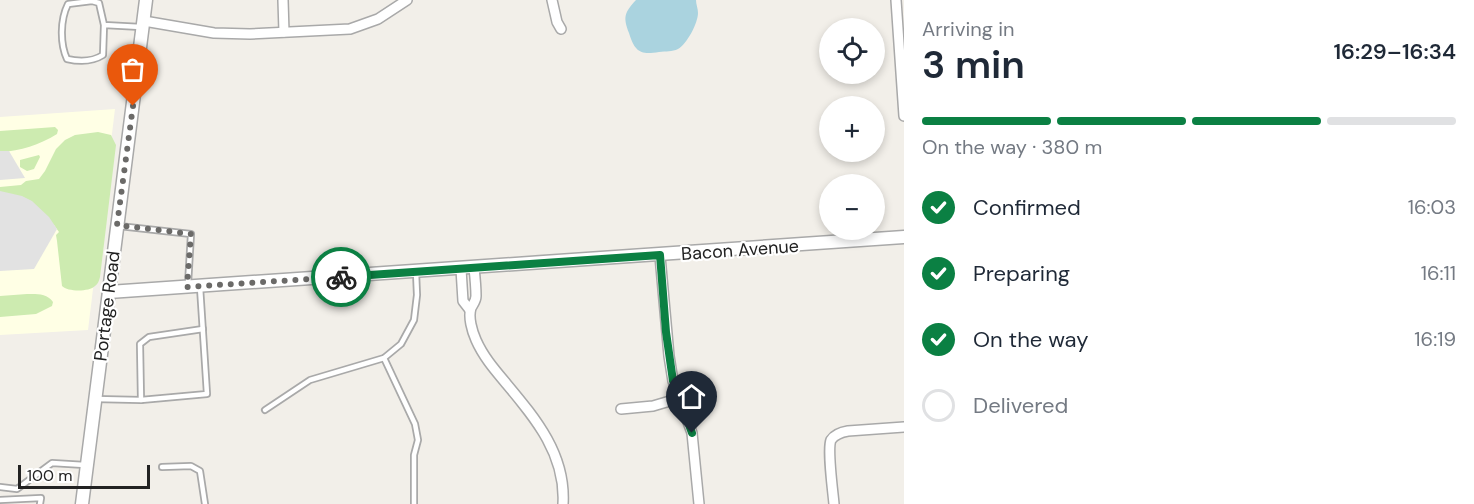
<!DOCTYPE html>
<html lang="en">
<head>
<meta charset="utf-8">
<style>
	body { margin:0; font-family:"DM Sans",sans-serif; background:#f2f2f3; color:#1f2937; height:100vh; display:flex; flex-direction:column; font-size:22px; white-space:nowrap }
	* { box-sizing:border-box; margin:0 }
	p { font-size:20px; color:#747a83 }
	.icon { flex:none; width:33px; height:33px; fill:none; stroke:currentColor; stroke-width:2; stroke-linecap:round; stroke-linejoin:round }
	.map { position:relative; flex:1; overflow:hidden }
	.details { display:flex; flex-direction:column; background:#fff; width:570px }
	.details>* { flex:none }
	.buttons { position:absolute; left:819px; top:18px; display:grid; gap:12px }
	.buttons a { display:grid; place-items:center; width:66px; height:66px; border-radius:50%; background:#fff; box-shadow:0 3px 9px #0003; font-size:30px }
	.scale { position:absolute; left:18px; bottom:15px; width:132px; box-sizing:border-box; padding-left:6px; border:3px solid #222; border-top:0; font-size:16px; line-height:21px; white-space:nowrap; color:#222; -webkit-text-stroke:4px #fff; paint-order:stroke }
	.pin { position:absolute; display:grid; place-items:center; width:51px; height:51px; color:#fff; margin:-62px -26px; border-radius:50% 50% 50% 0; rotate:-45deg; box-shadow:0 0 6px #0007 }
	.pin .icon { rotate:45deg }
	.courier { position:absolute; display:grid; place-items:center; width:60px; height:60px; margin:-30px; border:4px solid #0b8043; border-radius:50%; background:#fff; color:#222; box-shadow:0 2px 8px #0007 }
	.overview em { font-style:normal; font-weight:600 }
	.overview div { display:flex; flex-direction:column-reverse }
	.overview { display:flex; align-items:center; justify-content:space-between; height:102px; padding:0 18px }
	h1 { font-size:39px; font-weight:600; line-height:45px }
	.bar { display:grid; grid-template-columns:repeat(4,1fr); gap:9px 6px; align-content:center; height:72px; padding:0 18px }
	.bar i { height:8px; border-radius:4px; background:#e0e1e3 }
	.bar .current { background:#0b8043 }
	.bar p { grid-column:span 4 }
	ol { padding:0 18px; list-style:none }
	li { display:flex; align-items:center; gap:18px; height:66px }
	li p { margin-inline-start:auto }
	li .icon { padding:6px; border-radius:50%; background:#0b8043; color:#fff; stroke-width:4 }
	li:last-child { color:#747a83 }
	li i { width:33px; height:33px; border:3px solid #e0e1e3; border-radius:50% }
	main { display:flex; flex:1; min-height:0 }
	.map>svg:first-child { display:block }
</style>
</head>
<body>
<main>
<div class="map">
<svg width="904" height="504" viewBox="0 0 904 504">
	<rect width="100%" height="100%" fill="#f2efe9"/>
	<polygon fill="#ffffe5" points="115,109 88,330 0,335 0,117"/>
	<g fill="#cdebb0">
		<path d="M55 127 58 130 57 134C39 145 21 151 0 152V131Z"/>
		<path d="M98 132 111 135 116 145 100 277C99 281 98 284 95 286 89 292 68 292 62 286L57 241 56 235 59 232 54 225 0 193V187L21 185 26 181 39 179 45 171 56 149 65 140 75 135Z"/>
		<polygon points="39,155 40,157 34,169 27,171 20,167 20,160"/>
		<path d="M27 294C36 294 47 293 53 302L52 306 36 314 0 317V296Z"/>
	</g>
	<g fill="#e2e2e2">
		<polygon points="0,151 9,151 25,178 0,180"/>
		<polygon points="0,191 22,196 32,201 49,217 57,229 34,269 0,271"/>
	</g>
	<path fill="#aad3df" d="M636 0H696C696 4 698 9 698 13 698 23 687 44 678 49 672 52 666 51 659 52 640 55 635 52 629 33 623 17 624 13 636 0Z"/>
	<g fill="none" stroke-linecap="round" stroke-linejoin="round">
		<g stroke="#a9a9a9" stroke-width="8">
			<g id="service">
				<path d="M104 25 103 55C92 62 80 62 67 59 60 44 60 20 68 4L92 1 99 3 104 25 141 27"/>
				<polyline points="119,226 191,234 188,284"/>
				<polyline points="384,358 415,424 418,440 414,455 414,504"/>
				<polyline points="95,399 141,400 207,394 200,287"/>
				<polyline points="141,400 140,344 149,337 203,329"/>
				<polyline points="265,410 310,380 384,358 401,344 414,320 417,295 416,272"/>
				<polyline points="162,467 191,466 200,471 205,504"/>
				<polyline points="0,487 17,489 52,463 85,465"/>
				<polyline points="0,500 41,498 40,504"/>
			</g>
		</g>
		<g stroke="#a9a9a9" stroke-width="12">
			<g id="minor">
				<polyline points="283,0 284,32"/>
				<polyline points="552,0 557,22 561,29"/>
				<polyline points="896,0 904,116"/>
				<polyline points="144,21 214,33 250,34 350,29 378,19 407,0"/>
				<polyline points="660,256 669,356 673,381 692,433 699,504"/>
				<path d="M474 268C475 277 476 287 476 296 476 301 473 304 471 308 468 317 472 331 476 340 483 356 494 369 505 382 535 418 566 454 563 504"/>
				<polyline points="461,269 463,301 470,310"/>
				<polyline points="621,409 653,406 680,398"/>
				<path d="M834 504C833 492 827 449 831 440 835 434 842 432 848 431L904 427"/>
			</g>
		</g>
		<g stroke="#a9a9a9" stroke-width="15">
			<g id="tertiary">
				<polyline points="109,292 904,237"/>
				<polyline points="82,504 146,0"/>
			</g>
		</g>
		<use href="#service" stroke="#fff" stroke-width="4.5"/>
		<use href="#minor" stroke="#fff" stroke-width="9"/>
		<use href="#tertiary" stroke="#fff" stroke-width="12"/>
	</g>
	<g fill="none" stroke-linecap="round" stroke-linejoin="round">
		<polyline stroke="#6b6a68" stroke-width="6" stroke-dasharray="0 10.8" points="133,106 117,225 191,234 187,287 341,277"/>
		<polyline stroke="#0b8043" stroke-width="8" points="341,277 660,255 666,332 673,381 692,433"/>
	</g>
	<g text-anchor="middle" stroke-width="4.5" stroke-linejoin="round" paint-order="stroke">
		<g font-size="18" fill="#222" stroke="#fff">
			<text transform="translate(740 250) rotate(-4)" y="6">Bacon Avenue</text>
			<text transform="translate(107 306) rotate(-83)" y="6">Portage Road</text>
		</g>
	</g>
</svg>
<div class="buttons">
<a><svg class="icon" aria-label="locate" viewBox="0 0 24 24"><circle cx="12" cy="12" r="6"/><path d="M12 2v4M12 18v4M2 12h4M18 12h4"/></svg></a>
<a>+</a>
<a>−</a>
</div>
<div class="scale">100 m</div>
<div class="pin" style="left:133px;top:106px;background:#ea580c"><svg class="icon" aria-label="bag" viewBox="0 0 24 24"><path d="M5 8h14l-1 12H6zM9 8a3 3 0 0 1 6 0"/></svg></div>
<div class="pin" style="left:692px;top:433px;background:#1f2937"><svg class="icon" aria-label="home" viewBox="0 0 24 24"><path d="M3 11l9-7 9 7M6 9v11h12V9"/></svg></div>
<div class="courier" style="left:341px;top:277px"><svg class="icon" aria-label="bike" viewBox="0 0 24 24"><circle cx="6" cy="16" r="4"/><circle cx="18" cy="16" r="4"/><path d="M6 16l4-8h5l3 8M10 8l3 8H6M13 5h3"/></svg></div>
</div>
<section class="details">
<div class="overview"><div><h1>3 min</h1><p>Arriving in</p></div><em>16:29–16:34</em></div>
<div class="bar"><i class="current"></i><i class="current"></i><i class="current"></i><i></i><p>On the way · 380 m</p></div>
<ol>
<li><svg class="icon" aria-label="check" viewBox="0 0 24 24"><path d="M5 12l5 5 9-10"/></svg>Confirmed<p>16:03</p></li>
<li><svg class="icon" aria-label="check" viewBox="0 0 24 24"><path d="M5 12l5 5 9-10"/></svg>Preparing<p>16:11</p></li>
<li><svg class="icon" aria-label="check" viewBox="0 0 24 24"><path d="M5 12l5 5 9-10"/></svg>On the way<p>16:19</p></li>
<li><i></i>Delivered</li>
</ol>
</section>
</main>
</body>
</html>
